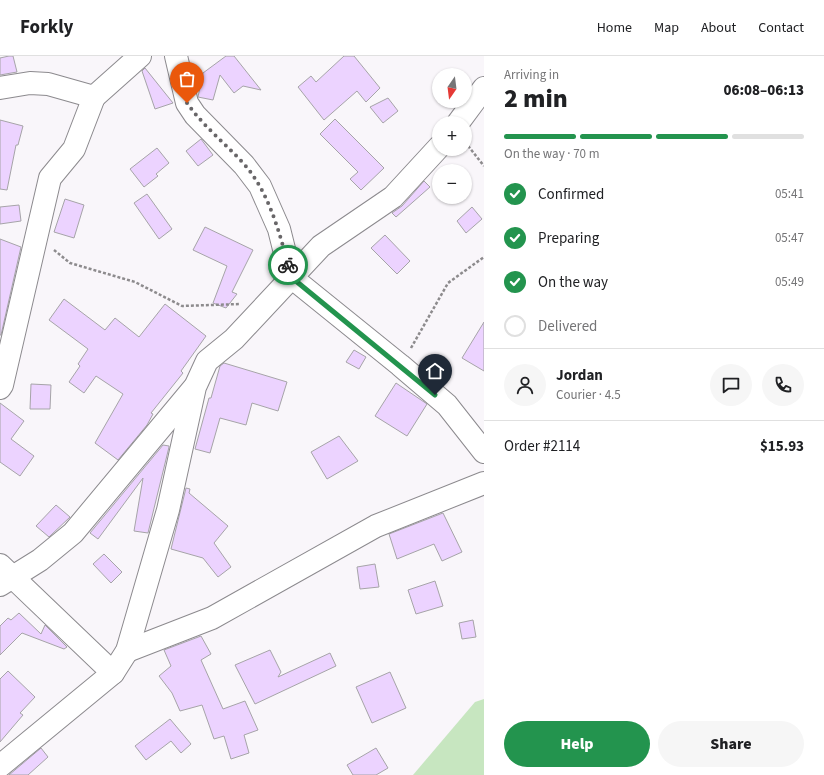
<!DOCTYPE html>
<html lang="en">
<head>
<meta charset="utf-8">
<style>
	body { margin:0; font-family:"Source Sans 3",sans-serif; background:#f6f6f6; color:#202124; height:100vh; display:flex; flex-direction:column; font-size:15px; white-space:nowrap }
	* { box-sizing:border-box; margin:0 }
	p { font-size:13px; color:#757577 }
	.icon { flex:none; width:22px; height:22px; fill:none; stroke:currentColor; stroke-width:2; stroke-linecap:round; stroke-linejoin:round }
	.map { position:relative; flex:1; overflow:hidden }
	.drawer { display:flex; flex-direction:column; background:#fff; width:340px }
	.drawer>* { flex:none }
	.needle { width:26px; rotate:194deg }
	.tools { position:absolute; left:432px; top:12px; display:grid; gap:8px }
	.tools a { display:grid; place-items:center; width:40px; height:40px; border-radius:50%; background:#fff; box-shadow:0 1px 3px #0004; font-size:20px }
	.pin { position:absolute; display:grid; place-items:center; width:34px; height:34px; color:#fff; margin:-41px -17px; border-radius:50% 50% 50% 0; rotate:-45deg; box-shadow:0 0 4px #0007 }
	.pin .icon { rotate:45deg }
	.courier { position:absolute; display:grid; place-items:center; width:40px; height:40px; margin:-20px; border:3px solid #23944e; border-radius:50%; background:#fff; color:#222; box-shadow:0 1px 5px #0007 }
	.head em { font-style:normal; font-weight:800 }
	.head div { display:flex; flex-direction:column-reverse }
	.head { display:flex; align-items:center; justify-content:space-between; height:68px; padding:0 20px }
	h1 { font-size:26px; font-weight:800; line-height:30px }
	.bar { display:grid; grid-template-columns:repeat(4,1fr); gap:6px 4px; align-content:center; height:48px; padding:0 20px }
	.bar i { height:5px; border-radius:3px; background:#e0e0e0 }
	.bar .active { background:#23944e }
	.bar p { grid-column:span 4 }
	.line { display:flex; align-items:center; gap:10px; padding:0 20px; border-top:1px solid #e0e0e0 }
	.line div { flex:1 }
	.round { display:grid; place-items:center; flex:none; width:42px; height:42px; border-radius:21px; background:#f6f6f6 }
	ol { padding:0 20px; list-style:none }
	li { display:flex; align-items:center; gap:12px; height:44px }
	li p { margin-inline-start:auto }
	li .icon { padding:4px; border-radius:50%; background:#23944e; color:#fff; stroke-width:4 }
	li:last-child { color:#757577 }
	li i { width:22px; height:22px; border:2px solid #e0e0e0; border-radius:50% }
	.button { display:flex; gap:8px; margin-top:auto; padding:8px 20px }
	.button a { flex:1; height:46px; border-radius:24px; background:#23944e; color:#fff; font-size:16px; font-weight:800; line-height:46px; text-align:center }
	.button a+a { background:#f6f6f6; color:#202124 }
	header { display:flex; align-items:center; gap:24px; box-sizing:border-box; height:56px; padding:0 20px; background:#fff; border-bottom:1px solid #e0e0e0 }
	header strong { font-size:19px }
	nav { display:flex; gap:22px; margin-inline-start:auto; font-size:14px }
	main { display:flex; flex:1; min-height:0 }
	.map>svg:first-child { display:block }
</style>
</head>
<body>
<header>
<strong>Forkly</strong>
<nav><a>Home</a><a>Map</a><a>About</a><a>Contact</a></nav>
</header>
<main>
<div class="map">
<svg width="484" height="719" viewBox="0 0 484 719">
	<rect width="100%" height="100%" fill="#f9f6fa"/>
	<polygon fill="#c7e6c0" points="484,643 484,719 413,719 475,646"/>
	<g fill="#ecd3ff" stroke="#a6a4a8">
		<polygon points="9,0 13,0 17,16 0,19 0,2"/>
		<polygon points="226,0 234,0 261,34 243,30 234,37 220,19 213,44 198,41 203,17"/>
		<polygon points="344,0 354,0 380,32 366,46 357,35 324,64 298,31 311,20 316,26"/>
		<polygon points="145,12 173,47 155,53 142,15"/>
		<polygon points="388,42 398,55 383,67 370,51"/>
		<polygon points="335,63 384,112 361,134 350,123 358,116 320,78"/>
		<polygon points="0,64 23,70 18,89 16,89 7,134 0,133"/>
		<polygon points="201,83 213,99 198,110 186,95"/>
		<polygon points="157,92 169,107 156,118 158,120 144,131 130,113"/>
		<polygon points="424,125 430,131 396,161 392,157 402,150"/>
		<polygon points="147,138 172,173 159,183 134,147"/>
		<polygon points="65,143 84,149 74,182 54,176"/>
		<polygon points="19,149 21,165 0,168 0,151"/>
		<polygon points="472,151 482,163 466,177 457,165"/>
		<polygon points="205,171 253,194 232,236 237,238 226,252 213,247 227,210 193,194"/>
		<polygon points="385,179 410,205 397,218 371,192"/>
		<polygon points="0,183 21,191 1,279 0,279"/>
		<polygon points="64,243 105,274 115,262 139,281 165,248 206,280 181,315 183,317 151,357 153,358 147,369 118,404 95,387 123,338 96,320 84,337 69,326 80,310 78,308 88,293 49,264"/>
		<polygon points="484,266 484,315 462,302"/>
		<polygon points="354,294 366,301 359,313 346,306"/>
		<polygon points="224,307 287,326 278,355 252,347 246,369 220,362 210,397 195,393 209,342 211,342 220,310"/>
		<polygon points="396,327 427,348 407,380 375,360"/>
		<polygon points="31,328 51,329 50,353 30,353"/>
		<polygon points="0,347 24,365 11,383 34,400 20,420 0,406"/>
		<polygon points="339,380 358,405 327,423 311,396"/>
		<polygon points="163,389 169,390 169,391 148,477 134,475 143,422 98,483 90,477"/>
		<polygon points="186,432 190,433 189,437 228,470 214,487 231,511 218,521 203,502 171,493"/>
		<polygon points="56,449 70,461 49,481 36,470"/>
		<polygon points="443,457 462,496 442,505 434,488 397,503 389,478"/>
		<polygon points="104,498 122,516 111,527 93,508"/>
		<polygon points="375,508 379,531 360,533 357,511"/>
		<polygon points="435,525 443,550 416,558 408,534"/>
		<polygon points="19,557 41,578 45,569 67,591 64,593 22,577 0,599 0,570 8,562 11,564"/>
		<polygon points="473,564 476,581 462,583 459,567"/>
		<polygon points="201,580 211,598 201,604 223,653 245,645 258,674 244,679 249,697 231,703 224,680 214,683 202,649 180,655 172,637 159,620 171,610 164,594"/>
		<polygon points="270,594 281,616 278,621 330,597 336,610 255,648 235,609"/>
		<polygon points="8,615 35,641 20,657 23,659 0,686 0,623"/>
		<polygon points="390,616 406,652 372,667 356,631"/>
		<polygon points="170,663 191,688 181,697 171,685 146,704 135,690"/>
		<polygon points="41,692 48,701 28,719 9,719"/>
		<polygon points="376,692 388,712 376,719 353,719 347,709"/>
	</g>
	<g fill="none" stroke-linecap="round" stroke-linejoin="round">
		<g stroke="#8c8a8e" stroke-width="24">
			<g id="minor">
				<polyline points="176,0 187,47 195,59 244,109 260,130 279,173 291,221 400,309 447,349 484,396"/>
				<polyline points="0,32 30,27 48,28 94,41 140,0"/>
				<polyline points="458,67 484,32"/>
				<polyline points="0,332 2,329 50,122 74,93 94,41"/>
				<polyline points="0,509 113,617"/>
				<polyline points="0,529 40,504 73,477 193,333"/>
				<polyline points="127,595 212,562 376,470 484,427"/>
				<polyline points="0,710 113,617 127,595 168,454 195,331 207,305 234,283 321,190 393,141 439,91"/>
			</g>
		</g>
		<g stroke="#8d8b8d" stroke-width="2.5" stroke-dasharray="3 2" stroke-linecap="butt">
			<polyline points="465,86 484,110"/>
			<polyline points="54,194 70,207 135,226 182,250 240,248"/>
			<polyline points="411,292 448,227 484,201"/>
		</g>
		<use href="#minor" stroke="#fff" stroke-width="22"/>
	</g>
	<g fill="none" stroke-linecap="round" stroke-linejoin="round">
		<path stroke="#686668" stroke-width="4" stroke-dasharray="0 7.2" d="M187 47C203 70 225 87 244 108 268 135 279 174 288 209"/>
		<polyline stroke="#23944e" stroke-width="5" points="288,209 291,221 435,339"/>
	</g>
</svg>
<div class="tools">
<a><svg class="needle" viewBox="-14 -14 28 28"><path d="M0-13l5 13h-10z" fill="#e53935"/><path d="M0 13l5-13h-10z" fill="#757577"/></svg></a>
<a>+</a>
<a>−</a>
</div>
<div class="pin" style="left:187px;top:47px;background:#ea580c"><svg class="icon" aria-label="bag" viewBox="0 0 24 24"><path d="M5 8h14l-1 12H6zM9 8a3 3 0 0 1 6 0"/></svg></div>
<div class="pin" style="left:435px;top:339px;background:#1f2937"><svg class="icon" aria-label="home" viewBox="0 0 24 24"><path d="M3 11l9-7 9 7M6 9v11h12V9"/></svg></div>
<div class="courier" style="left:288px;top:209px"><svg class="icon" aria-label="bike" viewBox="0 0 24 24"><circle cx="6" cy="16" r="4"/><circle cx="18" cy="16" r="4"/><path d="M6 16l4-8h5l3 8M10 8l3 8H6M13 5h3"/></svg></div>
</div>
<section class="drawer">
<div class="head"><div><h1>2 min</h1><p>Arriving in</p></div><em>06:08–06:13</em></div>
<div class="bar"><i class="active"></i><i class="active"></i><i class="active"></i><i></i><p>On the way · 70 m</p></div>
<ol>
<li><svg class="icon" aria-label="check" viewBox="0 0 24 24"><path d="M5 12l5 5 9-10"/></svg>Confirmed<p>05:41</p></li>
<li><svg class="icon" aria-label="check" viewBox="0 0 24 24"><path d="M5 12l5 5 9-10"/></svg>Preparing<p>05:47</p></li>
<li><svg class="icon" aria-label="check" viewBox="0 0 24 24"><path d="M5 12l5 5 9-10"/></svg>On the way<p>05:49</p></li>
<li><i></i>Delivered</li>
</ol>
<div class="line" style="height:72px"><a class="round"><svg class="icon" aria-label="person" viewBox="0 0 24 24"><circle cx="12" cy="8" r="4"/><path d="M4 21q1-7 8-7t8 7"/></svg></a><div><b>Jordan</b><p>Courier · 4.5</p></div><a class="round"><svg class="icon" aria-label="chat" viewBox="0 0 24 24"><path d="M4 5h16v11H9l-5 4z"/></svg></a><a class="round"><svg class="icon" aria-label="phone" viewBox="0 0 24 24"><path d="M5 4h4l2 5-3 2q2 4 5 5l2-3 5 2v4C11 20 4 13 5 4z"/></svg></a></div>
<div class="line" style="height:52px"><div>Order #2114</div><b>$15.93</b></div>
<div class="button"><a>Help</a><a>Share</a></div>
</section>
</main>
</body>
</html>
